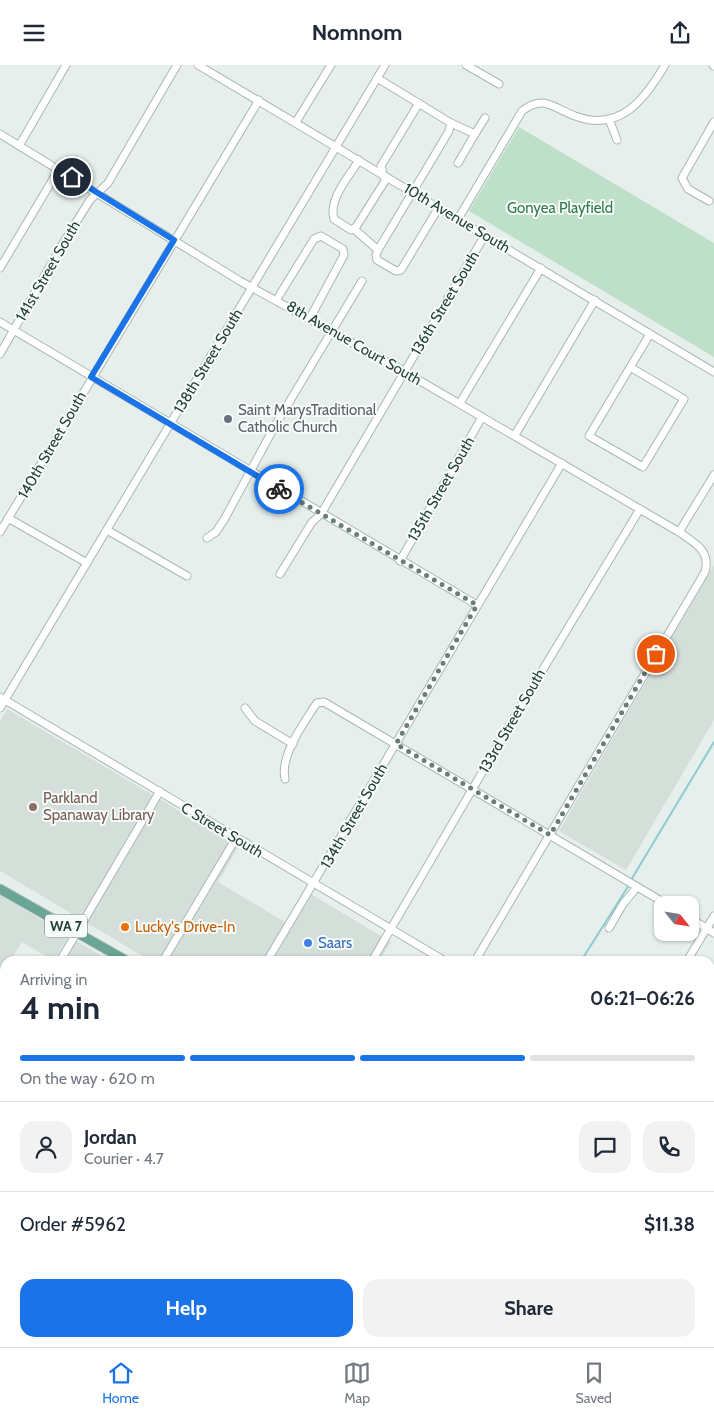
<!DOCTYPE html>
<html lang="en">
<head>
<meta charset="utf-8">
<style>
	body { margin:0; font-family:Cabin,sans-serif; background:#f2f2f3; color:#1f2937; height:100vh; display:flex; flex-direction:column; font-size:19px; white-space:nowrap }
	* { box-sizing:border-box; margin:0 }
	p { font-size:16px; color:#747a83 }
	.icon { flex:none; width:28px; height:28px; fill:none; stroke:currentColor; stroke-width:2; stroke-linecap:round; stroke-linejoin:round }
	.map { position:relative; flex:1; overflow:hidden }
	.details { position:absolute; left:0px; top:891px; width:715px; height:391px; display:flex; flex-direction:column; background:#fff; border-radius:15px 15px 0 0; box-shadow:0 1px 4px #0004 }
	.details>* { flex:none }
	.needle { width:32px; rotate:120deg }
	.tools { position:absolute; left:654px; top:831px; display:grid; gap:10px }
	.tools a { display:grid; place-items:center; width:45px; height:45px; border-radius:10px; background:#fff; box-shadow:0 1px 4px #0004; font-size:25px }
	.pin { position:absolute; display:grid; place-items:center; width:42px; height:42px; color:#fff; margin:-21px; border:2px solid #fff; border-radius:50%; box-shadow:0 1px 5px #0007 }
	.courier { position:absolute; display:grid; place-items:center; width:50px; height:50px; margin:-25px; border:4px solid #1a73e8; border-radius:50%; background:#fff; color:#222; box-shadow:0 1px 6px #0007 }
	.headline em { font-style:normal; font-weight:700 }
	.headline div { display:flex; flex-direction:column-reverse }
	.headline { display:flex; align-items:center; justify-content:space-between; height:85px; padding:0 20px }
	h1 { font-size:32px; font-weight:700; line-height:38px }
	.bar { display:grid; grid-template-columns:repeat(4,1fr); gap:8px 5px; align-content:center; height:60px; padding:0 20px }
	.bar i { height:6px; border-radius:4px; background:#e0e1e3 }
	.bar .on { background:#1a73e8 }
	.bar p { grid-column:span 4 }
	.line { display:flex; align-items:center; gap:12px; padding:0 20px; border-top:1px solid #e0e1e3 }
	.line div { flex:1 }
	.round { display:grid; place-items:center; flex:none; width:52px; height:52px; border-radius:15px; background:#f2f2f3 }
	.cta { display:flex; gap:10px; margin-top:auto; padding:10px 20px }
	.cta a { flex:1; height:58px; border-radius:15px; background:#1a73e8; color:#fff; font-size:20px; font-weight:700; line-height:58px; text-align:center }
	.cta a+a { background:#f2f2f3; color:#1f2937 }
	header { display:flex; justify-content:space-between; align-items:center; height:65px; padding:0 20px; background:#fff; font-size:22px; font-weight:700 }
	.tabs { display:flex; justify-content:space-around; align-items:center; height:70px; border-top:1px solid #e0e1e3; background:#fff; font-size:14px; color:#747a83 }
	.tabs a { display:grid; justify-items:center; gap:2px }
	.tabs .on { color:#1a73e8 }
	.map>svg:first-child { display:block }
</style>
</head>
<body>
<header><svg class="icon" aria-label="menu" viewBox="0 0 24 24"><path d="M4 6h16M4 12h16M4 18h16"/></svg>Nomnom<svg class="icon" aria-label="share" viewBox="0 0 24 24"><path d="M12 15V3M7 8l5-5 5 5M5 13v7h14v-7"/></svg></header>
<div class="map">
<svg width="714" height="1282" viewBox="0 0 714 1282">
	<rect width="100%" height="100%" fill="#e6efeb"/>
	<g fill="#d4dfda">
		<polygon points="714,500 714,655 626,805 559,766"/>
		<polygon points="7,644 239,781 218,817 285,857 304,825 391,877 379,896 151,896 0,806 0,656"/>
		<polygon points="0,830 69,871 54,896 22,877 10,896 5,896 5,904 0,913"/>
		<polygon points="77,876 110,896 65,896"/>
	</g>
	<polygon fill="#bfe0c8" points="519,62 714,178 714,292 469,146"/>
	<g fill="none" stroke-linecap="round" stroke-linejoin="round">
		<g stroke="#8ec9d4" stroke-width="2">
			<polyline points="631,815 714,677"/>
			<polyline points="581,896 629,820"/>
			<polyline points="0,1163 5,1165"/>
			<polyline points="0,1180 5,1171"/>
		</g>
		<g stroke="#a8b8b2" stroke-width="9">
			<g id="minor">
				<polyline points="198,0 714,307"/>
				<polyline points="466,0 499,19"/>
				<polyline points="713,0 714,1"/>
				<polyline points="377,13 451,58 475,69 485,53"/>
				<polyline points="609,54 617,75"/>
				<polyline points="296,57 331,0"/>
				<path d="M0 69 240 216 398 303 679 467C695 478 711 486 705 507L475 896"/>
				<polyline points="19,81 66,0"/>
				<path d="M359 95C349 112 328 134 334 154L351 165 356 162 385 116 381 101 419 38"/>
				<polyline points="458,98 475,69"/>
				<polyline points="709,136 688,124 682,113 714,57"/>
				<polyline points="439,142 401,205 396,206 377,195 376,190 378,185 449,66 451,58"/>
				<path d="M458 154 522 46C544 29 553 43 575 51 620 68 645 34 665 0"/>
				<polyline points="354,164 378,185"/>
				<polyline points="0,203 59,104"/>
				<polyline points="277,234 314,174 321,171 343,184 344,190 310,253"/>
				<polyline points="0,257 477,540"/>
				<polyline points="0,289 62,180 90,135 108,118 177,0"/>
				<polyline points="630,302 684,334 643,402 589,371 650,269"/>
				<polyline points="460,338 541,203"/>
				<polyline points="515,370 595,235"/>
				<polyline points="8,453 87,498"/>
				<polyline points="107,465 187,511"/>
				<polyline points="0,467 259,35"/>
				<polyline points="679,467 714,410"/>
				<polyline points="207,473 216,467 225,453 276,359 362,216"/>
				<polyline points="400,496 482,352"/>
				<polyline points="280,509 312,457 321,449 485,170"/>
				<polyline points="0,632 445,896"/>
				<polyline points="0,643 385,0"/>
				<polyline points="245,643 255,656 293,679"/>
				<path d="M285 714C280 691 302 661 314 642L317 638 324 637 668 840"/>
				<polyline points="690,853 714,868"/>
				<polyline points="609,863 623,839 637,822"/>
				<polyline points="60,896 160,726"/>
				<polyline points="163,896 236,773"/>
				<polyline points="267,896 562,398"/>
				<polyline points="372,896 525,634 640,444"/>
				<polyline points="687,896 714,851"/>
				<polyline points="0,996 5,988"/>
				<polyline points="0,1010 5,1013"/>
				<polyline points="710,1034 714,1027"/>
				<polyline points="710,1053 714,1055"/>
				<polyline points="710,1158 714,1151"/>
				<polyline points="0,1211 5,1214"/>
				<polyline points="113,1278 121,1282"/>
				<polyline points="456,1278 464,1282"/>
				<polyline points="145,1282 148,1278"/>
				<polyline points="252,1282 254,1278"/>
				<polyline points="540,1282 542,1278"/>
				<polyline points="708,1282 714,1272"/>
			</g>
		</g>
		<g stroke="#c2cac8" stroke-width="11">
			<g id="major">
				<polyline points="0,824 127,896"/>
				<polyline points="710,1240 714,1243"/>
				<polyline points="355,1282 358,1278"/>
			</g>
		</g>
		<use href="#minor" stroke="#fff" stroke-width="7"/>
		<use href="#major" stroke="#6aa596" stroke-width="9"/>
	</g>
	<g fill="none" stroke-linecap="round" stroke-linejoin="round">
		<polyline stroke="#687f78" stroke-width="5" stroke-dasharray="0 9" points="279,424 477,540 396,679 550,770 656,589"/>
		<polyline stroke="#1a73e8" stroke-width="6" points="72,112 174,175 91,312 279,424"/>
	</g>
	<circle fill="#6b7280" stroke="#f7fbf9" stroke-width="2" cx="228" cy="354" r="5"/>
	<circle fill="#8d6e63" stroke="#f7fbf9" stroke-width="2" cx="33" cy="742" r="5"/>
	<circle fill="#e8710a" stroke="#f7fbf9" stroke-width="2" cx="125" cy="862" r="5"/>
	<circle fill="#3f7fe0" stroke="#f7fbf9" stroke-width="2" cx="308" cy="878" r="5"/>
	<g text-anchor="middle" stroke-width="4" stroke-linejoin="round" paint-order="stroke">
		<rect fill="#f7fbf9" stroke="#637a73" stroke-width="1" x="45" y="849.5" width="42" height="23" rx="4"/>
		<g font-size="14" font-weight="bold" fill="#24423a">
			<text x="66" y="866">WA 7</text>
		</g>
		<g font-size="15" fill="#2d7a4b" stroke="#f7fbf9">
			<text x="560" y="148">Gonyea Playfield</text>
		</g>
		<g font-size="15" fill="#24423a" stroke="#f7fbf9">
			<text transform="translate(457 153) rotate(31)" y="5">10th Avenue South</text>
			<text transform="translate(48 206) rotate(-60)" y="5">141st Street South</text>
			<text transform="translate(445 238) rotate(-59)" y="5">136th Street South</text>
			<text transform="translate(354 278) rotate(30)" y="5">8th Avenue Court South</text>
			<text transform="translate(208 296) rotate(-59)" y="5">138th Street South</text>
			<text transform="translate(52 380) rotate(-60)" y="5">140th Street South</text>
			<text transform="translate(441 424) rotate(-60)" y="5">135th Street South</text>
			<text transform="translate(512 656) rotate(-60)" y="5">133rd Street South</text>
			<text transform="translate(354 751) rotate(-60)" y="5">134th Street South</text>
			<text transform="translate(222 765) rotate(31)" y="5">C Street South</text>
		</g>
		<g font-size="15" fill="#5b616d" stroke="#f7fbf9" text-anchor="start">
			<text x="238" y="350">Saint MarysTraditional<tspan x="238" dy="17">Catholic Church</tspan></text>
		</g>
		<g font-size="15" fill="#785e54" stroke="#f7fbf9" text-anchor="start">
			<text x="43" y="738">Parkland<tspan x="43" dy="17">Spanaway Library</tspan></text>
		</g>
		<g font-size="15" fill="#c56008" stroke="#f7fbf9" text-anchor="start">
			<text x="135" y="867">Lucky's Drive-In</text>
		</g>
		<g font-size="15" fill="#366cbe" stroke="#f7fbf9" text-anchor="start">
			<text x="318" y="883">Saars</text>
		</g>
	</g>
</svg>
<div class="tools">
<a><svg class="needle" viewBox="-14 -14 28 28"><path d="M0-13l5 13h-10z" fill="#e53935"/><path d="M0 13l5-13h-10z" fill="#747a83"/></svg></a>
</div>
<div class="pin" style="left:656px;top:589px;background:#ea580c"><svg class="icon" aria-label="bag" viewBox="0 0 24 24"><path d="M5 8h14l-1 12H6zM9 8a3 3 0 0 1 6 0"/></svg></div>
<div class="pin" style="left:72px;top:112px;background:#1f2937"><svg class="icon" aria-label="home" viewBox="0 0 24 24"><path d="M3 11l9-7 9 7M6 9v11h12V9"/></svg></div>
<div class="courier" style="left:279px;top:424px"><svg class="icon" aria-label="bike" viewBox="0 0 24 24"><circle cx="6" cy="16" r="4"/><circle cx="18" cy="16" r="4"/><path d="M6 16l4-8h5l3 8M10 8l3 8H6M13 5h3"/></svg></div>
<section class="details">
<div class="headline"><div><h1>4 min</h1><p>Arriving in</p></div><em>06:21–06:26</em></div>
<div class="bar"><i class="on"></i><i class="on"></i><i class="on"></i><i></i><p>On the way · 620 m</p></div>
<div class="line" style="height:90px"><a class="round"><svg class="icon" aria-label="person" viewBox="0 0 24 24"><circle cx="12" cy="8" r="4"/><path d="M4 21q1-7 8-7t8 7"/></svg></a><div><b>Jordan</b><p>Courier · 4.7</p></div><a class="round"><svg class="icon" aria-label="chat" viewBox="0 0 24 24"><path d="M4 5h16v11H9l-5 4z"/></svg></a><a class="round"><svg class="icon" aria-label="phone" viewBox="0 0 24 24"><path d="M5 4h4l2 5-3 2q2 4 5 5l2-3 5 2v4C11 20 4 13 5 4z"/></svg></a></div>
<div class="line" style="height:65px"><div>Order #5962</div><b>$11.38</b></div>
<div class="cta"><a>Help</a><a>Share</a></div>
</section>
</div>
<nav class="tabs">
<a class="on"><svg class="icon" aria-label="home" viewBox="0 0 24 24"><path d="M3 11l9-7 9 7M6 9v11h12V9"/></svg>Home</a>
<a><svg class="icon" aria-label="map" viewBox="0 0 24 24"><path d="M3 6l6-2 6 2 6-2v14l-6 2-6-2-6 2zM9 4v14M15 6v14"/></svg>Map</a>
<a><svg class="icon" aria-label="saved" viewBox="0 0 24 24"><path d="M7 4h10v16l-5-4-5 4z"/></svg>Saved</a>
</nav>
</body>
</html>
